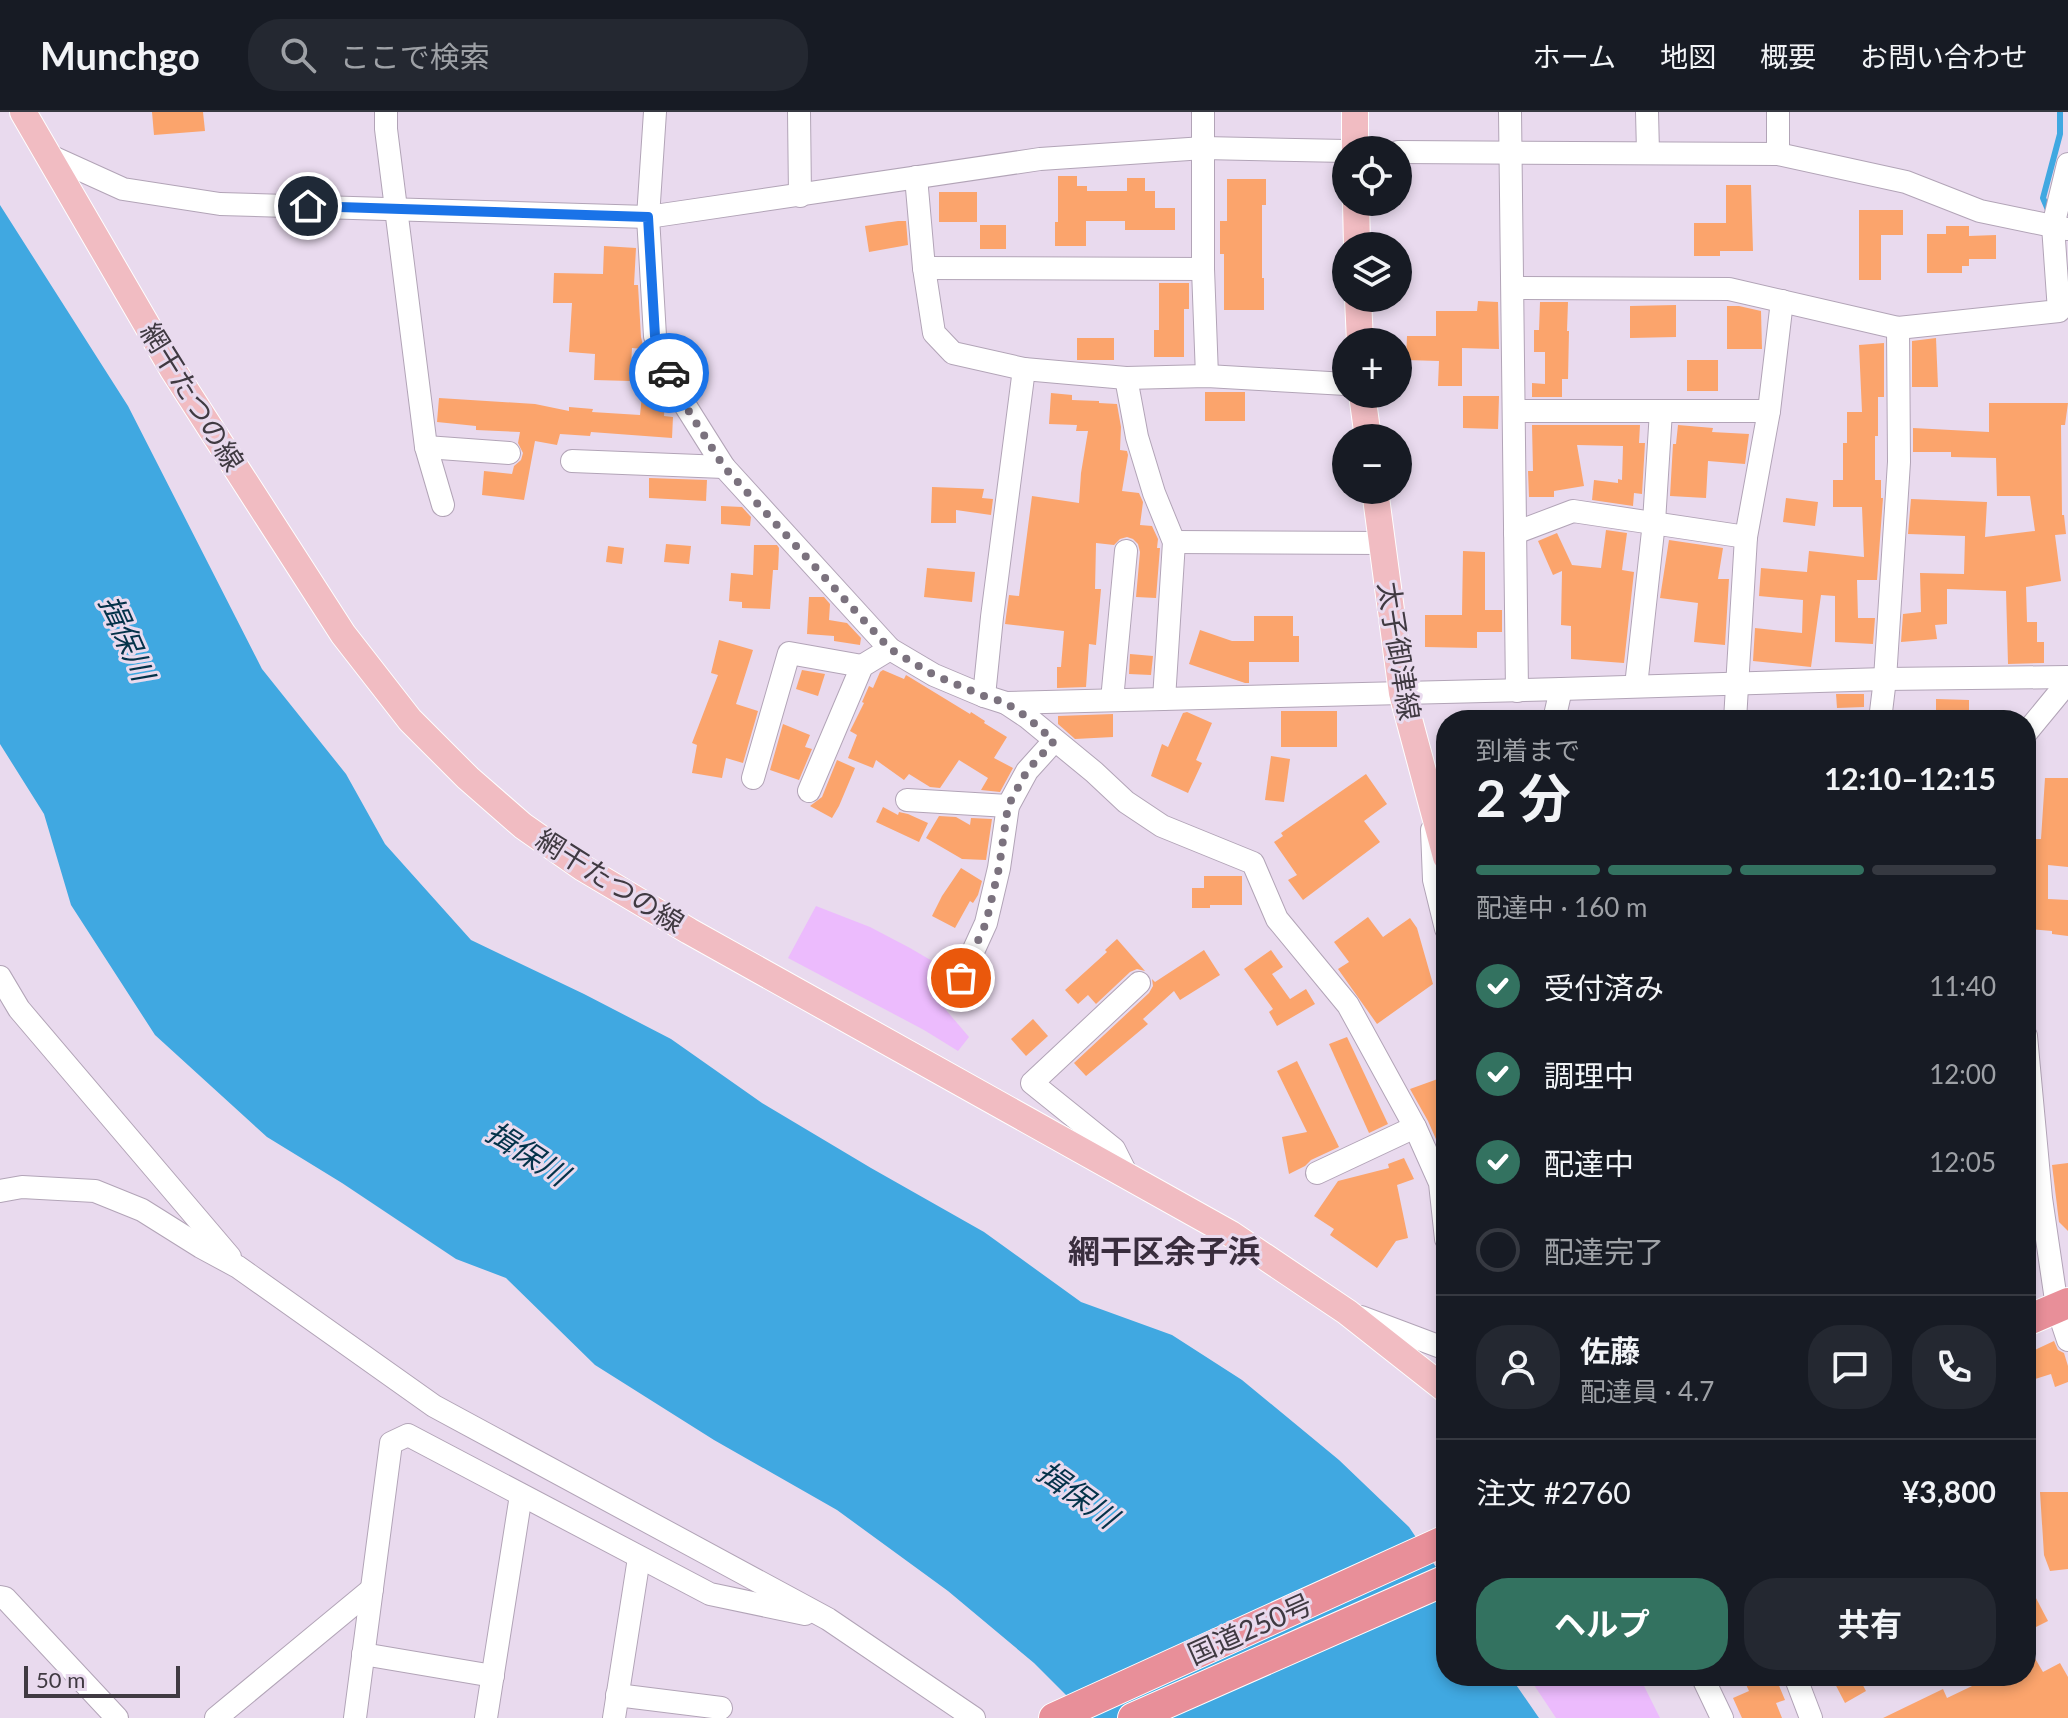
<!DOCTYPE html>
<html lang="ja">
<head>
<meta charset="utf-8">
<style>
	body { margin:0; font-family:Lato,"Noto Sans JP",sans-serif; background:#242831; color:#f1f3f6; height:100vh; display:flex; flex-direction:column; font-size:30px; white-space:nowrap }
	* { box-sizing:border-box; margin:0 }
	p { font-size:26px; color:#9ea1a6 }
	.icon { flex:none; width:44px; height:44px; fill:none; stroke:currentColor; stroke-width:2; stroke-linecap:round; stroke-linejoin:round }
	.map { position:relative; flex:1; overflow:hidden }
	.details { position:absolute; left:1436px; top:598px; width:600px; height:976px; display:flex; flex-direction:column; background:#171b24; border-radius:32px; box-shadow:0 4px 12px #0003 }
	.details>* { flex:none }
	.buttons { position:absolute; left:1332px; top:24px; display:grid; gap:16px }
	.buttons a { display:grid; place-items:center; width:80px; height:80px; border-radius:50%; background:#171b24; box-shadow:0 4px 12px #0003; font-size:40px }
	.scale { position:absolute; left:24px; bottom:20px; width:156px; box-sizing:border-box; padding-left:8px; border:4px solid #403a42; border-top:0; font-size:22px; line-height:28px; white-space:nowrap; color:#403a42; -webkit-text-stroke:6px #e9daee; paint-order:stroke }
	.pin { position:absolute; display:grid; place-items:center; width:68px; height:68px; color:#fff; margin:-34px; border:4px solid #fff; border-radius:50%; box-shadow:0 2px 8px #0007 }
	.courier { position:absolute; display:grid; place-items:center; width:80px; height:80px; margin:-40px; border:6px solid #1a73e8; border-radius:50%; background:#fff; color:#222; box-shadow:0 2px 10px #0007 }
	.overview em { font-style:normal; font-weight:700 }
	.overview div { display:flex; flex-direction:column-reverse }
	.overview { display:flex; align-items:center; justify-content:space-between; height:136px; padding:0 40px }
	h1 { font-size:52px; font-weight:700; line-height:60px }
	.bar { display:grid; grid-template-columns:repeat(4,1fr); gap:12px 8px; align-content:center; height:96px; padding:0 40px }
	.bar i { height:10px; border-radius:6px; background:#363941 }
	.bar .selected { background:#337260 }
	.bar p { grid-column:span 4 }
	.line { display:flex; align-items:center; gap:20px; padding:0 40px; border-top:2px solid #363941 }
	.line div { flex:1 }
	.round { display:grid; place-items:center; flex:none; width:84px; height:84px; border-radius:32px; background:#242831 }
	ol { padding:0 40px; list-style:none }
	li { display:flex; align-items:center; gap:24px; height:88px }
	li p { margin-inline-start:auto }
	li .icon { padding:8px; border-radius:50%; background:#337260; color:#fff; stroke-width:4 }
	li:last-child { color:#9ea1a6 }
	li i { width:44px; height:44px; border:4px solid #363941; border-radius:50% }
	.cta { display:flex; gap:16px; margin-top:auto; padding:16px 40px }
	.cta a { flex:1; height:92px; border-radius:32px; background:#337260; color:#fff; font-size:32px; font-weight:700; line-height:92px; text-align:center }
	.cta a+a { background:#242831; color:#f1f3f6 }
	header { display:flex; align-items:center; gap:48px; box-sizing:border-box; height:112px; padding:0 40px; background:#171b24; border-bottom:2px solid #363941 }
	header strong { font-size:38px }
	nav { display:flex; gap:44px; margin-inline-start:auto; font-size:28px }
	.search { width:560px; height:72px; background:#242831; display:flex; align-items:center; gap:20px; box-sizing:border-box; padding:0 28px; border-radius:32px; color:#9ea1a6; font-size:30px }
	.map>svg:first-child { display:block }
</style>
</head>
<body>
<header>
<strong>Munchgo</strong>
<div class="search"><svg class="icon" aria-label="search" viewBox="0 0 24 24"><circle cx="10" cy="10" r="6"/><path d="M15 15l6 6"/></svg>ここで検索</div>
<nav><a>ホーム</a><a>地図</a><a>概要</a><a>お問い合わせ</a></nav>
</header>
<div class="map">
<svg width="2068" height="1606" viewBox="0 0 2068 1606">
	<rect width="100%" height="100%" fill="#e9daee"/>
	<g fill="#ecbbfd">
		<polygon points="816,794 870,815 910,836 956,863 940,891 969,925 958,939 924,918 788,846"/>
		<polygon points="1528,1564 1639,1564 1660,1606 1556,1606"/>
	</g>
	<polygon fill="#40a8e1" points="0,93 128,294 262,557 346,662 385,732 471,828 584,882 671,927 762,991 871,1056 984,1120 1081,1190 1172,1223 1242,1268 1339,1348 1409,1415 1446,1470 1446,1564 1510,1564 1539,1606 1089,1606 1034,1551 948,1479 837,1398 714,1328 595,1253 506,1166 456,1147 342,1071 267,1025 155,923 71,793 44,702 0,632"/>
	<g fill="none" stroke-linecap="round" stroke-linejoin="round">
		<polyline stroke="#40a8e1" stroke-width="6" points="2049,100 2043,86 2060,22 2060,0"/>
	</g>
	<g fill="#fba46c">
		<polygon points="152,0 203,0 205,19 154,23"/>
		<polygon points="1058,64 1077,64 1077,74 1087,74 1087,79 1127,79 1127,66 1145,66 1145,79 1155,79 1155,96 1175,96 1175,118 1125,118 1125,109 1086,109 1086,134 1055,134 1055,110 1058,110"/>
		<polygon points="1227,67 1266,67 1266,93 1262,93 1262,166 1264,166 1264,198 1224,198 1224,142 1220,142 1220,109 1227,109"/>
		<polygon points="1726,73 1751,73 1753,139 1720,139 1720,144 1694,144 1694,111 1726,111"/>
		<rect x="939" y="80" width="38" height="30"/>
		<polygon points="1859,98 1903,98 1903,123 1881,123 1881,168 1859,168"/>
		<polygon points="898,109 906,109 908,133 869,140 865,114"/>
		<rect x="980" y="113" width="26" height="24"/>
		<polygon points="1946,114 1969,114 1969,124 1996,123 1996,147 1969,147 1969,154 1962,154 1962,161 1927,161 1927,122 1946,122"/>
		<polygon points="604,134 636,136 634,173 638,173 641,225 644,237 632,236 630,269 594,268 595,242 569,240 572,191 553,191 554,161 603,162"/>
		<polygon points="1159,171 1189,171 1189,197 1184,197 1184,245 1154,245 1154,218 1159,218"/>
		<polygon points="1478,189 1498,190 1499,237 1462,236 1462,274 1438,274 1439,249 1406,248 1407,224 1436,224 1436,199 1477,199"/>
		<polygon points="1540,190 1568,190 1567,219 1569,219 1568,267 1562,267 1562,285 1532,285 1532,271 1545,272 1545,240 1534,240 1534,218 1539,218"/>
		<polygon points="1676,193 1676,225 1630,226 1630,194"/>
		<polygon points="1727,194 1739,194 1761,199 1762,237 1727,237"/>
		<rect x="1077" y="226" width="37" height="22"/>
		<polygon points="1936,226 1938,275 1912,275 1912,229"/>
		<polygon points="1884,231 1884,285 1878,285 1878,324 1875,324 1875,368 1881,368 1881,386 1883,386 1877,468 1857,468 1858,506 1875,506 1873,532 1835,530 1835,484 1821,483 1811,555 1753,549 1755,516 1802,521 1803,488 1759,484 1761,456 1807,460 1809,439 1864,445 1862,395 1833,395 1833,368 1843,368 1843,331 1847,331 1847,300 1862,300 1859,233"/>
		<rect x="1687" y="248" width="31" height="31"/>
		<polygon points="643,273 660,274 665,288 664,304 673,305 672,326 591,320 590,324 560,322 557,333 535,329 524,388 482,383 484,359 512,362 514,354 521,348 523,341 518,331 520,320 476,318 476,314 437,310 439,286 535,292 569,299 569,295 593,297 592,300 640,303"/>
		<rect x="1205" y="280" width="40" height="29"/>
		<polygon points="1051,281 1072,283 1072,288 1099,289 1099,291 1117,292 1121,315 1120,338 1127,339 1128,343 1122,379 1139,381 1143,390 1140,413 1152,414 1158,427 1157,436 1160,436 1156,486 1136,485 1140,440 1138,432 1133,427 1127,425 1120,427 1114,433 1096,431 1095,477 1101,477 1096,533 1089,532 1086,575 1057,576 1057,555 1061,555 1064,519 1005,512 1009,483 1019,484 1032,384 1079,391 1081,361 1088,319 1076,319 1077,313 1049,312"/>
		<polygon points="1463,284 1499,284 1498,317 1463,316"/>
		<polygon points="1989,291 2068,291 2065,313 2061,313 2062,403 2064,403 2066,422 2055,423 2061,469 2026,475 2027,510 2037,510 2037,530 2044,530 2044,551 2008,552 2006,479 1947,477 1947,512 1935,513 1937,527 1901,530 1903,502 1921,500 1920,461 1964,462 1965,424 1908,422 1911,387 1987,390 1985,425 2035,419 2030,384 1997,384 1996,346 1951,345 1951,340 1913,340 1913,316 1989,320"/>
		<polygon points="1532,313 1640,313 1639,331 1645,331 1642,382 1634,381 1633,394 1592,388 1594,368 1618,371 1618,367 1622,368 1623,334 1577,333 1584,374 1554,379 1554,385 1529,385 1528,359 1533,359"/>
		<polygon points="1678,313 1713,316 1712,320 1749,322 1745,352 1708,349 1706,386 1670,384 1673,332 1676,332"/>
		<polygon points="649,366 707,368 706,389 649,386"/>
		<polygon points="932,375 984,377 982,386 993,387 991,403 956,398 956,411 931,411"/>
		<polygon points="1786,386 1818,390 1815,414 1783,410"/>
		<polygon points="721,394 742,395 751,405 750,414 721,412"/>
		<polygon points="1606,418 1627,421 1622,458 1634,460 1624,551 1571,547 1571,514 1561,513 1562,459 1553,463 1538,429 1557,421 1572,453 1601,456"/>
		<polygon points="1669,428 1723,436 1718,467 1729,467 1725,533 1694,530 1698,491 1660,486"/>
		<polygon points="666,432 691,434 689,452 664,450"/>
		<polygon points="754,433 777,433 779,436 778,458 773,458 770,497 742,496 742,490 729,489 731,461 753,463"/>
		<polygon points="608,434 624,436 622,452 606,450"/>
		<polygon points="1463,439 1485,440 1485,498 1502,498 1502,520 1477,520 1477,536 1425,535 1425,503 1462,503"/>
		<polygon points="927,456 975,460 972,490 924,485"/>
		<polygon points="809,485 824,485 830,492 829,508 847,511 861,526 860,533 834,529 834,524 807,522"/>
		<polygon points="1254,504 1293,504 1293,524 1299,524 1299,550 1249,550 1249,571 1245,571 1189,552 1200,518 1232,529 1254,529"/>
		<polygon points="719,528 753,538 736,592 758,599 743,651 726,646 722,666 692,661 697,633 692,631 718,563 711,561"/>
		<polygon points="1130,542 1153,544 1151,563 1129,562"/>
		<polygon points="802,558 825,562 818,584 796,577"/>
		<polygon points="883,558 904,567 906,563 911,566 970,602 971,600 985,609 984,611 1007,625 994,646 1013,656 1000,680 981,678 988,666 959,648 940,676 930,675 909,662 904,668 876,648 873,656 848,646 857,623 850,619 864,591 862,590 869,574 873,576 880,560"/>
		<polygon points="1836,582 1864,582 1864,595 1837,596"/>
		<polygon points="1936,587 1969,588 1969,608 1936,607"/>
		<rect x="1281" y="599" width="56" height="36"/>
		<polygon points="1187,600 1212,611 1196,648 1202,651 1188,681 1151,664 1162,632 1168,635 1183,601"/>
		<polygon points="1113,602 1113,625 1075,627 1058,612 1058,604"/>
		<polygon points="783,612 810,623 805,635 812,637 799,668 770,658"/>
		<polygon points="1271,644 1290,647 1284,690 1265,688"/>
		<polygon points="837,648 855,656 839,694 832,706 810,694 822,685"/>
		<polygon points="1366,662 1387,692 1364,709 1380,730 1303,788 1288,768 1297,763 1274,730 1283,724 1281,721"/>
		<polygon points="2045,666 2068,666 2068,755 2048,753 2048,787 2068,788 2068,824 2052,822 2052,819 2029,817 2031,778 2026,778 2026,727 2041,727"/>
		<polygon points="883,695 898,703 899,700 908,702 928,711 919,730 876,710"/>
		<polygon points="939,704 956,705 970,713 971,706 992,707 986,748 962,747 926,726"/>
		<polygon points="961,756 982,769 978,783 973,791 970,789 955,816 932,804 942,784"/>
		<polygon points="1204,764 1242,764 1242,793 1210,793 1210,796 1192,796 1192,776 1204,776"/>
		<polygon points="1368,805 1383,825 1410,806 1417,816 1433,872 1377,912 1338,857 1349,850 1334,830"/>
		<polygon points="1117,827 1145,859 1137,857 1130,860 1096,892 1088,883 1078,892 1065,878 1107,840 1105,838"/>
		<polygon points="1204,838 1220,863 1180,888 1174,879 1143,907 1148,912 1086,964 1074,951 1149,881 1153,874 1152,867 1155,870"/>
		<polygon points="1271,838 1283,855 1272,862 1290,887 1306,877 1315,892 1277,914 1269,900 1273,897 1244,857"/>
		<polygon points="1033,907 1048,924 1026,944 1011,927"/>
		<polygon points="1347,925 1388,1012 1369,1021 1329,932"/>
		<polygon points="1297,949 1339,1035 1311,1048 1305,1054 1289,1062 1282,1025 1307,1020 1277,959"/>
		<polygon points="1446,964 1446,1050 1428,1009 1410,977"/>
		<polygon points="1404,1046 1414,1067 1397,1073 1408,1126 1396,1129 1377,1156 1330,1123 1334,1117 1314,1104 1338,1069 1389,1056 1388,1052"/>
		<polygon points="2068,1051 2068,1119 2059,1110 2052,1053"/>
		<polygon points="2054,1229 2058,1238 2064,1241 2068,1254 2068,1270 2055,1275 2051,1262 2026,1270 2026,1242"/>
		<polygon points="2040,1380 2068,1380 2068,1457 2050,1459 2044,1443"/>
		<polygon points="2026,1467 2048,1509 2026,1520"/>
		<polygon points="2026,1531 2043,1560 2060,1551 2068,1565 2068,1606 1883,1606 1943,1577 1947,1586 1993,1564 2026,1564"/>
		<polygon points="1742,1564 1775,1564 1785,1588 1776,1591 1782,1606 1742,1606 1733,1586 1749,1579"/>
		<polygon points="1831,1564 1858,1564 1866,1579 1845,1591"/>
	</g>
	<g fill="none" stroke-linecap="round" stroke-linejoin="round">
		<g stroke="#b2a4b7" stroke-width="24">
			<g id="minor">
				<polyline points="386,0 386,17 426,335 443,393"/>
				<polyline points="655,0 648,105 655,224 678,282 724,355 890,537 934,563 984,584 1006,591 1561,577 1885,567 2068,565"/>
				<polyline points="799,0 800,84"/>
				<polyline points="1203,0 1203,157 1207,264"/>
				<polyline points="1510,0 1517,579"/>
				<polyline points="1647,0 1648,40"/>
				<polyline points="1778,0 1778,42"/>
				<polyline points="1398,40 1778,42 1906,70 1980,99 2067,117"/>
				<polyline points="48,43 123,77 220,92 648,105 1040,47 1204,36 1346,39"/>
				<polyline points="916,65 924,156 934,221 953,241 1024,257 1126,266 1207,264 1346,272"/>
				<polyline points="924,156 1203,157"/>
				<polyline points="1513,176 1729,177 1898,216 2059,199 2053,114 2068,52"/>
				<polyline points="1126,266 1137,325 1154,381 1174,430 1164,587"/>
				<polyline points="1514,299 1769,299"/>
				<polyline points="426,335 509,341"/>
				<polyline points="572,349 724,355"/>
				<polyline points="1515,421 1573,399 1746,425"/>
				<polyline points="1174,430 1382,431"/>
				<polyline points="1636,574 1654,410 1661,299"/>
				<polyline points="984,584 992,505 1024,257"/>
				<polyline points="1112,588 1126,439"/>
				<polyline points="1006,591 1027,605 1094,660 1126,690 1162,714 1253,751 1277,807 1348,893 1415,1015 1440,1071 1446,1127"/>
				<polyline points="1554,608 1561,577"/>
				<polyline points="1735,608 1746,425 1769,299 1782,189"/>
				<polyline points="1880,608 1885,567 1899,350 1898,216"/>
				<polyline points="2026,621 2068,570"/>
				<polyline points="753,666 789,541 862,554"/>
				<polyline points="809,679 862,554 890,537"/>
				<polyline points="907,688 1008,694"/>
				<polyline points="1432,718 1434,768 1446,817"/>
				<polyline points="0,865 19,897 230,1145"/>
				<polyline points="961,866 986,811 999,756 1008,694 1027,659 1054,629"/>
				<polyline points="2026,924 2041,1086 2057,1195 2068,1228"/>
				<polyline points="1317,1061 1415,1015"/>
				<polyline points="1127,1063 1114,1037 1032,971 1139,871"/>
				<polyline points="0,1079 22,1075 95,1079 142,1098 201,1135 238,1155 434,1294 828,1507 974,1606"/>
				<polyline points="1361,1205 1446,1237"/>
				<polyline points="0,1485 5,1486 117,1606"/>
				<polyline points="363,1542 493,1564"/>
				<polyline points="1702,1564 1722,1606"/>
				<polyline points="1795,1564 1811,1606"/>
				<polyline points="617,1583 721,1596"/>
				<polyline points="216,1606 372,1477"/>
				<polyline points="355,1606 391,1331 408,1323 710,1482 805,1502"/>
				<polyline points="486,1606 521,1383"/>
				<polyline points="614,1606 639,1446"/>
			</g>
		</g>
		<g stroke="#fff" stroke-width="28">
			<g id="major">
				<polyline points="23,0 173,258 343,522 410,608 468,666 523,714 583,756 689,819 1231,1122 1347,1200 1446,1278"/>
				<polyline points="1355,0 1355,38"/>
				<polyline points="1356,90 1357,134"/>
				<polyline points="1358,186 1360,230"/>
				<polyline points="1362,282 1368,326"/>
				<polyline points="1375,378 1402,581 1446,745"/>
			</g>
		</g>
		<g stroke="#fff" stroke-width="32">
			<g id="highway">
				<polyline points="2026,1209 2068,1191"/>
				<polyline points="1054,1606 1446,1428"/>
				<polyline points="1133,1606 1446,1468"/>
			</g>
		</g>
		<use href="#minor" stroke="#fff" stroke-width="22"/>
		<use href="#major" stroke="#f1bcc2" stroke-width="26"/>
		<use href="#highway" stroke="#e88f99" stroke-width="30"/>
	</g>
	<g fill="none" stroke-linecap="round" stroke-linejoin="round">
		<polyline stroke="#7b727e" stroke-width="8" stroke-dasharray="0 14.4" points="669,261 678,282 724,355 890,537 934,563 984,584 1006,591 1027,605 1054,629 1027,659 1008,694 999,756 986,811 961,866"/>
		<polyline stroke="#1a73e8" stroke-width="10" points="308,94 648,105 655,224 669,261"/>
	</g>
	<g text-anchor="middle" stroke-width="6" stroke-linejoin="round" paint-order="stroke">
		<g font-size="28" fill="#403a42" stroke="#e9daee">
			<text transform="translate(192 285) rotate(58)" y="10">網干たつの線</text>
			<text transform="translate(1399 539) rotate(81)" y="10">太子御津線</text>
			<text transform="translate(610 769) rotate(32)" y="10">網干たつの線</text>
			<text transform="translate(1250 1517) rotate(-24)" y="10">国道250号</text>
		</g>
		<g font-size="30" font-style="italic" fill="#043249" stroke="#e9daee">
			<text transform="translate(126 526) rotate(66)" y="10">揖保川</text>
			<text transform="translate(527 1042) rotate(33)" y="10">揖保川</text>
			<text transform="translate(1077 1383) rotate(36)" y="10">揖保川</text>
		</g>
		<g font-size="32" font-weight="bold" fill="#392d3d" stroke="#e9daee">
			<text x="1164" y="1151">網干区余子浜</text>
		</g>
	</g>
</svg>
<div class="buttons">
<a><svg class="icon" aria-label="locate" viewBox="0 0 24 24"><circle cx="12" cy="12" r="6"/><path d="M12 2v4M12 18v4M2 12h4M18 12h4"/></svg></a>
<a><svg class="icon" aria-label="layers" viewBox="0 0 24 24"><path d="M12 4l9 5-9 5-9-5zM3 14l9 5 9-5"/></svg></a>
<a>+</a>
<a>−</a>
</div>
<div class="scale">50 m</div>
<div class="pin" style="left:961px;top:866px;background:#ea580c"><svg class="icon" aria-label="bag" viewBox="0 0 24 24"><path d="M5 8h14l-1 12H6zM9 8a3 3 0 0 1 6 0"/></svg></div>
<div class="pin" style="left:308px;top:94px;background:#1f2937"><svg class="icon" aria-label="home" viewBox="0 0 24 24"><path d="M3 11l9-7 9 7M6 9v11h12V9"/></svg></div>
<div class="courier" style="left:669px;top:261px"><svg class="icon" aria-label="car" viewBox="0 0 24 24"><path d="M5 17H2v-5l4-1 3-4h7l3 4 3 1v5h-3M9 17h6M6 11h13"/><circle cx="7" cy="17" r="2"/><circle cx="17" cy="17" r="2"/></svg></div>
<section class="details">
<div class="overview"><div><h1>2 分</h1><p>到着まで</p></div><em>12:10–12:15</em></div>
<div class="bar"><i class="selected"></i><i class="selected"></i><i class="selected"></i><i></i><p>配達中 · 160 m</p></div>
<ol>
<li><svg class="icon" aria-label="check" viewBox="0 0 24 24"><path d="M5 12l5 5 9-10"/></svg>受付済み<p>11:40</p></li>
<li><svg class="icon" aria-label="check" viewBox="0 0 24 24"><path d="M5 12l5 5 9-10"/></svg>調理中<p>12:00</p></li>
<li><svg class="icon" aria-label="check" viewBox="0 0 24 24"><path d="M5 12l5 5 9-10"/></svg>配達中<p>12:05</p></li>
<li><i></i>配達完了</li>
</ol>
<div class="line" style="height:144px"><a class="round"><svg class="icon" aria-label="person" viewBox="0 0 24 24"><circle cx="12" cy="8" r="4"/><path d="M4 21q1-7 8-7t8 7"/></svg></a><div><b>佐藤</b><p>配達員 · 4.7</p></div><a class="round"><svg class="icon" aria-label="chat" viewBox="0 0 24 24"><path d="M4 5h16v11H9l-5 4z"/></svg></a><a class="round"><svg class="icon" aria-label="phone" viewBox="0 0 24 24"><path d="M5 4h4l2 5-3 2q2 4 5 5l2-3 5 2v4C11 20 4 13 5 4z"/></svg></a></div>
<div class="line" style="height:104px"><div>注文 #2760</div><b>¥3,800</b></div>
<div class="cta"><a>ヘルプ</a><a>共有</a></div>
</section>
</div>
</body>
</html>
